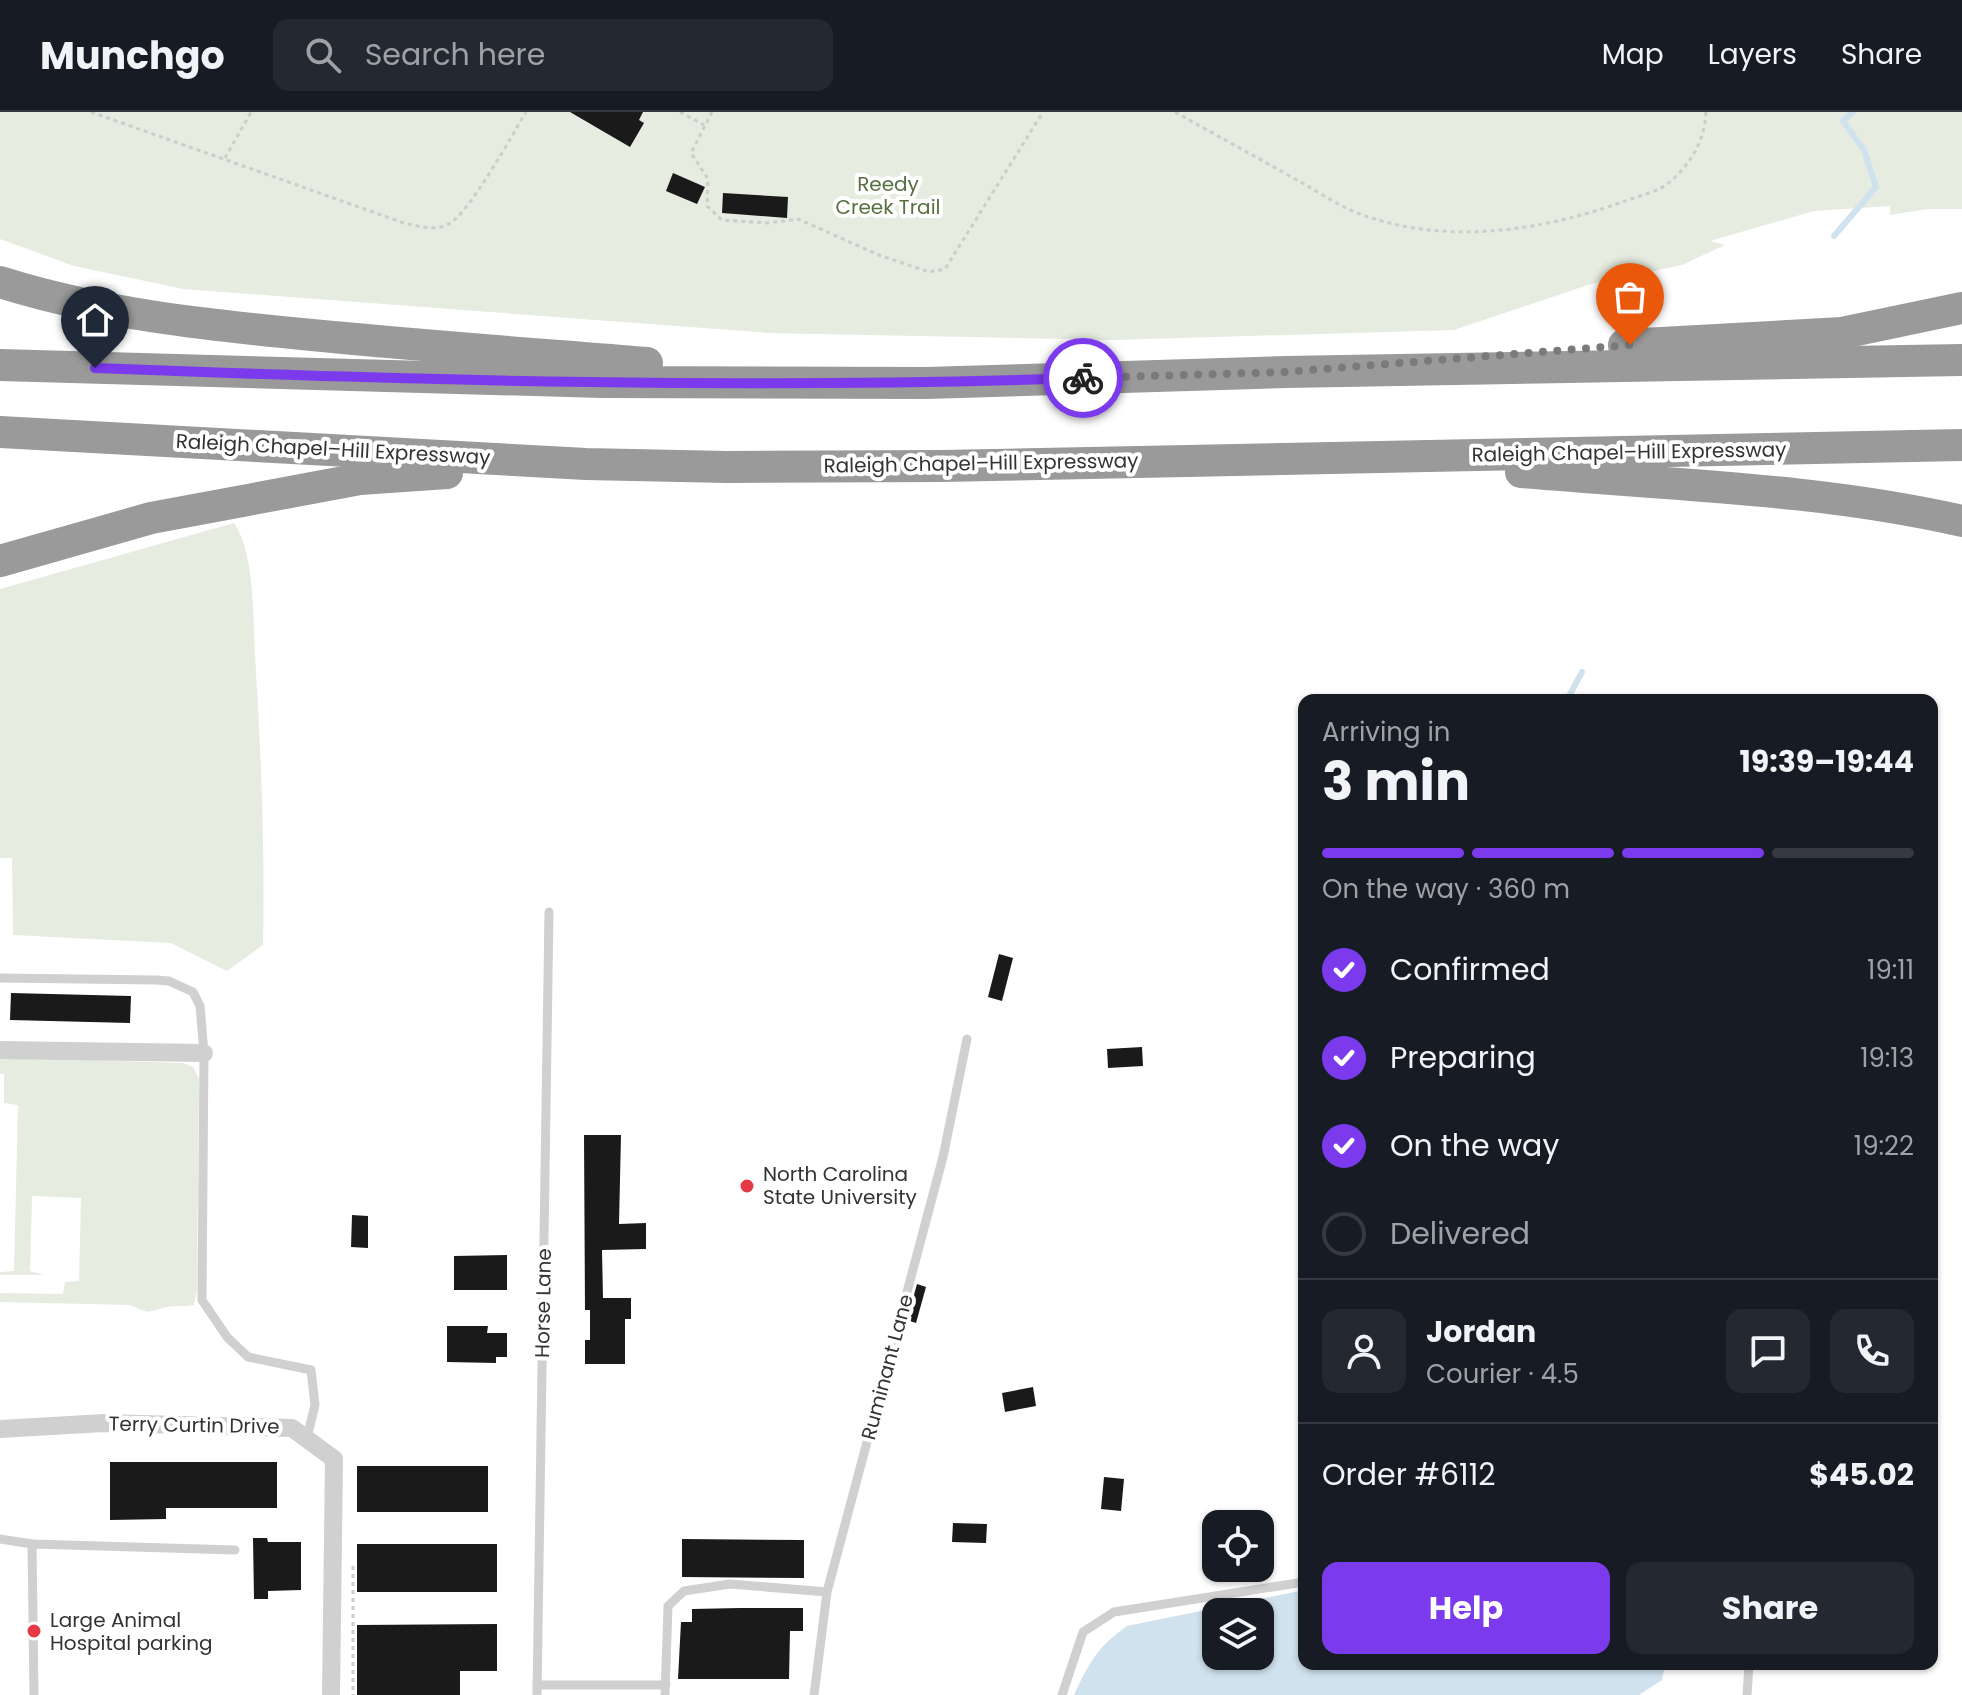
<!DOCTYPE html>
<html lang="en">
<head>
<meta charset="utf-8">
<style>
	body { margin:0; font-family:Poppins,sans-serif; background:#242831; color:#f1f3f6; height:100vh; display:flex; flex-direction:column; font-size:30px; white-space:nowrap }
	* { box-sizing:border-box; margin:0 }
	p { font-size:26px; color:#9ea1a6 }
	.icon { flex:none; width:44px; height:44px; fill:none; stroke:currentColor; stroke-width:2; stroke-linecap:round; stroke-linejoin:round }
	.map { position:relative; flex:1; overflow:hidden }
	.drawer { position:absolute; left:1298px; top:582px; width:640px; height:976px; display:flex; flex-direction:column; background:#171b24; border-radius:16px; box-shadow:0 2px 6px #0004 }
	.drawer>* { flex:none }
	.fabs { position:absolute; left:1202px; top:1398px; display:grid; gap:16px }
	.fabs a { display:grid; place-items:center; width:72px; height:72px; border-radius:16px; background:#171b24; box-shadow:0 2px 6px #0004; font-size:40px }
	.pin { position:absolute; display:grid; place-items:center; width:68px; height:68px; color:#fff; margin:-82px -34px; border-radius:50% 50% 50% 0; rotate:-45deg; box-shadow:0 0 8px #0007 }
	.pin .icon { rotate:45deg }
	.courier { position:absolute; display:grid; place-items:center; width:80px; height:80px; margin:-40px; border:6px solid #7c3aed; border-radius:50%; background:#fff; color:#222; box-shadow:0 2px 10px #0007 }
	.overview em { font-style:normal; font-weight:700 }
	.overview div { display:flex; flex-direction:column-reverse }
	.overview { display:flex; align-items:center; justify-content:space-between; height:136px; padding:0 24px }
	h1 { font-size:52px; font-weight:700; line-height:60px }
	.bar { display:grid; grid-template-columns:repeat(4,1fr); gap:12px 8px; align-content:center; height:96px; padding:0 24px }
	.bar i { height:10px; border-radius:6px; background:#363941 }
	.bar .current { background:#7c3aed }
	.bar p { grid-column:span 4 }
	.line { display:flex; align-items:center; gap:20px; padding:0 24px; border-top:2px solid #363941 }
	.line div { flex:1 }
	.round { display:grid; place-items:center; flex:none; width:84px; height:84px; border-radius:16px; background:#242831 }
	ol { padding:0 24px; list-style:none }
	li { display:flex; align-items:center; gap:24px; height:88px }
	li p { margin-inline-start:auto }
	li .icon { padding:8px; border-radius:50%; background:#7c3aed; color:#fff; stroke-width:4 }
	li:last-child { color:#9ea1a6 }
	li i { width:44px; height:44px; border:4px solid #363941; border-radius:50% }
	.button { display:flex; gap:16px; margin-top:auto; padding:16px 24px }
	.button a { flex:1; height:92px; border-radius:16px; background:#7c3aed; color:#fff; font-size:32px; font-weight:700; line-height:92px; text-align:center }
	.button a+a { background:#242831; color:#f1f3f6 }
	header { display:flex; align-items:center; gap:48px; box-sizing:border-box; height:112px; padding:0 40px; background:#171b24; border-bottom:2px solid #363941 }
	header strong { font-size:38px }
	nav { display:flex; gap:44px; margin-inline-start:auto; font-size:28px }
	.search { width:560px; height:72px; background:#242831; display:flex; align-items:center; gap:20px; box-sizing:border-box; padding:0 28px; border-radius:16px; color:#9ea1a6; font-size:30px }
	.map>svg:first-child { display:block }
</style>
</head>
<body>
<header>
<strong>Munchgo</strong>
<div class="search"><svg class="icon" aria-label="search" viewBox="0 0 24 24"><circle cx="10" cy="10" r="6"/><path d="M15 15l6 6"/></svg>Search here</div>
<nav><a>Map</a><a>Layers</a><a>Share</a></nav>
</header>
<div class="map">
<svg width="1962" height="1583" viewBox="0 0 1962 1583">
	<rect width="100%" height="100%" fill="#fff"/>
	<g fill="#e6ecdf">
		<polygon points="0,0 1962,0 1962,97 1928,97 1890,103 1890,94 1814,99 1710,129 1725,133 1682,153 1591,172 1454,218 1113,228 769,221 183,177 74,154 0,127"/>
		<path d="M234 411C255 441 253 507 255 543 261 640 265 736 263 833L227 859 171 831 13 823 12 746H0V477Z"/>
		<path d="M0 945 183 951 193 955 199 967 197 1178 194 1193C185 1195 176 1193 167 1195 146 1200 152 1203 130 1193L0 1190V1181L63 1182 65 1170 79 1169 81 1086 32 1084 30 1159 44 1163H0V1160L14 1159 18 993 4 991V962H0Z"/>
	</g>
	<path fill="#cfe2ee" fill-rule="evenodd" d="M1304 1478V1552H1665L1662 1568 1639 1583H1074C1089 1551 1097 1535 1127 1514ZM1216 1500H1260V1544H1216Z"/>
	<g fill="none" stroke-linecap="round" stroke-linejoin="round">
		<g stroke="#cfe2ee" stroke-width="6">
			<polyline points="1834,124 1876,75 1864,38 1843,9 1853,0"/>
			<polyline points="1567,588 1582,560"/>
		</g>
	</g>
	<g fill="#1a1a1a">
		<polygon points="570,0 643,0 639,8 644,11 630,35"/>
		<polygon points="673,61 705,75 697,92 666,79"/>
		<polygon points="723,81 788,85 787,106 722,101"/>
		<polygon points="999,842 1013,846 1002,889 988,885"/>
		<polygon points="11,881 131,884 130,911 10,908"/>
		<polygon points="1142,935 1143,954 1108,956 1107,937"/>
		<polygon points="584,1023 621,1023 619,1112 646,1111 646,1137 602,1138 603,1186 631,1186 631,1207 625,1207 625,1252 585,1252 585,1228 590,1228 590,1198 585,1198"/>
		<polygon points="352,1103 368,1104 368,1136 351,1135"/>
		<polygon points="507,1143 507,1178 454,1178 454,1144"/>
		<polygon points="917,1172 926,1175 916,1211 907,1208"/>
		<polygon points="447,1214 488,1214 487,1221 507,1221 507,1245 496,1245 496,1251 447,1250"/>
		<polygon points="1033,1275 1036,1294 1005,1300 1002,1281"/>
		<polygon points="110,1350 277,1350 277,1396 166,1396 166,1407 110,1408"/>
		<rect x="357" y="1354" width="131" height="46"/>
		<polygon points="1104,1365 1124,1367 1121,1399 1101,1397"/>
		<polygon points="953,1411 987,1412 986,1431 952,1430"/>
		<polygon points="253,1426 267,1426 268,1430 301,1430 301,1478 268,1479 268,1487 254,1487"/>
		<polygon points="682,1427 804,1428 804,1466 682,1465"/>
		<rect x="357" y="1432" width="140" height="48"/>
		<polygon points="740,1496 803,1496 803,1519 790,1519 789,1567 678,1567 681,1510 692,1510 692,1497"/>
		<polygon points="497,1512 497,1559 460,1559 460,1583 357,1583 357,1513"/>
	</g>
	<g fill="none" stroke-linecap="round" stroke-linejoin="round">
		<g stroke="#cdcdcd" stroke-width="3" stroke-dasharray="4 4" stroke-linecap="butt">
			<path d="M91 0 404 111C418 114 433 119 447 113 468 104 512 23 526 0"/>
			<polyline points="680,0 704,13"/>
			<polyline points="712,0 691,41 708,67 707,94 722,108 768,111 798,107 879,143 929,160 945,157 1043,0"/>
			<path d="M1175 0C1216 23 1256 45 1297 68 1316 78 1335 92 1355 100 1440 134 1539 120 1622 90 1638 84 1660 80 1672 68 1692 50 1705 27 1706 0"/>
			<polyline points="225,46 251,0"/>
			<polyline points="353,1454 353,1583"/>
		</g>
		<g stroke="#d0d0d0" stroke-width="9">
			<polyline points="0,866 157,868 169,869 193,880 200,894 204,941 202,1188 227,1225 248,1245 311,1258 315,1293 307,1326"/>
			<polyline points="0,1427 32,1432 34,1583"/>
			<polyline points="32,1432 235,1438"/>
			<polyline points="537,1573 666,1573"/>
			<polyline points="537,1583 549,800"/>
			<polyline points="665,1583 668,1494 684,1479 730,1472 827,1480"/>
			<polyline points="814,1583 827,1480 943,1045 967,927"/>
			<polyline points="1062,1583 1083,1520 1114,1500 1304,1470"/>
			<polyline points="1747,1583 1749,1552"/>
		</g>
		<g stroke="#d0d0d0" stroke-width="18">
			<polyline points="0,938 204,941"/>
			<polyline points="0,1317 104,1311 292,1316 334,1347 331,1583"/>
		</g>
		<g stroke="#9a9a9a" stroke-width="32">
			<path d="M0 170C101 202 208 213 312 223 424 234 536 242 647 251"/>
			<polyline points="1624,233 1842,221 1962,196"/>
			<polyline points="0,253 603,270 926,271 1286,260 1962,248"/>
			<polyline points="0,320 586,352 727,355 941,354 1962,333"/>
			<path d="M1521 360C1669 373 1817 376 1962 409"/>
			<polyline points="0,449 151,406 360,367 447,361"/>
		</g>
	</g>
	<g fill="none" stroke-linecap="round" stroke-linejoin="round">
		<polyline stroke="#7a7a7a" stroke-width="8" stroke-dasharray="0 14.4" points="1083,266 1286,260 1630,233"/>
		<path stroke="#7c3aed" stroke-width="10" d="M95 256C424 269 754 277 1083 266"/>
	</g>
	<g fill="#e63946" stroke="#fff" stroke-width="3">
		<circle cx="747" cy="1074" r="8"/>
		<circle cx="34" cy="1519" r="8"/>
	</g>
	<g text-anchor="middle" stroke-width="8" stroke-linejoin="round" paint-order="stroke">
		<g font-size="20" fill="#56703f" stroke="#fff">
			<text x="888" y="79">Reedy<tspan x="888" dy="23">Creek Trail</tspan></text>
		</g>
		<g font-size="20" fill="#333" stroke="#fff">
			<text transform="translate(333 337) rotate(3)" y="7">Raleigh Chapel–Hill Expressway</text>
			<text transform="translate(1629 340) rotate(-1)" y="7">Raleigh Chapel–Hill Expressway</text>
			<text transform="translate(981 351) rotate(-1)" y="7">Raleigh Chapel–Hill Expressway</text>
			<text transform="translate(543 1191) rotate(-89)" y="7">Horse Lane</text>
			<text transform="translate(887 1255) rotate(-75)" y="7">Ruminant Lane</text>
			<text transform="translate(194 1313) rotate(1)" y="7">Terry Curtin Drive</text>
		</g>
		<g font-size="20" fill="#333" stroke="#fff" text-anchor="start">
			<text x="763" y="1069">North Carolina<tspan x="763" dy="23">State University</tspan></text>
			<text x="50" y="1515">Large Animal<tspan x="50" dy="23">Hospital parking</tspan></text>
		</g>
	</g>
</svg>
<div class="fabs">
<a><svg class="icon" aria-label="locate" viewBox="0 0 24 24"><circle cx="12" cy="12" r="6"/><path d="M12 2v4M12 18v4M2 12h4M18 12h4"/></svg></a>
<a><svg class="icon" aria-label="layers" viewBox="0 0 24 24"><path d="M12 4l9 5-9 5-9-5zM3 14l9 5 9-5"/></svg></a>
</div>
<div class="pin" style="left:1630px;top:233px;background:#ea580c"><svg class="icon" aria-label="bag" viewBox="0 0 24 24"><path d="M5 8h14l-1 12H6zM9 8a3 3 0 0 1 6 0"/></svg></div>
<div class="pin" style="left:95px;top:256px;background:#1f2937"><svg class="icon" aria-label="home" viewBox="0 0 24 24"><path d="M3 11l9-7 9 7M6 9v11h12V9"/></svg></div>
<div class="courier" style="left:1083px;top:266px"><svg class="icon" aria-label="bike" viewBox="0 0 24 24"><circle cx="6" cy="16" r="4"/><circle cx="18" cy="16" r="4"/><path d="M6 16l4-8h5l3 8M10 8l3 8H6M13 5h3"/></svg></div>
<section class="drawer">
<div class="overview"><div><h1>3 min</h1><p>Arriving in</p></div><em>19:39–19:44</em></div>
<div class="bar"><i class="current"></i><i class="current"></i><i class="current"></i><i></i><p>On the way · 360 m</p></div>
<ol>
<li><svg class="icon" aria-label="check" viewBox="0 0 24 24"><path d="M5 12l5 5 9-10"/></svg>Confirmed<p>19:11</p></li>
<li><svg class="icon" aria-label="check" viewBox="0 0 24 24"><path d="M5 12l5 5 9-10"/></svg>Preparing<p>19:13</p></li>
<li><svg class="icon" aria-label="check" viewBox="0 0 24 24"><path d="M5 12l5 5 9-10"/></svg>On the way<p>19:22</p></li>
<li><i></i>Delivered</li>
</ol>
<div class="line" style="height:144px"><a class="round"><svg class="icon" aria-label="person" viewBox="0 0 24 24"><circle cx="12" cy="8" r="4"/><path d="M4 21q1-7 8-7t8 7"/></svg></a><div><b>Jordan</b><p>Courier · 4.5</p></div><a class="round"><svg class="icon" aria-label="chat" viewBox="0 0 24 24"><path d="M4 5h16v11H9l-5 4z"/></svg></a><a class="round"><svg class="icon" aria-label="phone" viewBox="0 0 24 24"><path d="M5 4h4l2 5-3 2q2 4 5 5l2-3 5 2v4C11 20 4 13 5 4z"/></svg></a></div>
<div class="line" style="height:104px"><div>Order #6112</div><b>$45.02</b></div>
<div class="button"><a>Help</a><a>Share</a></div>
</section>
</div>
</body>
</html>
